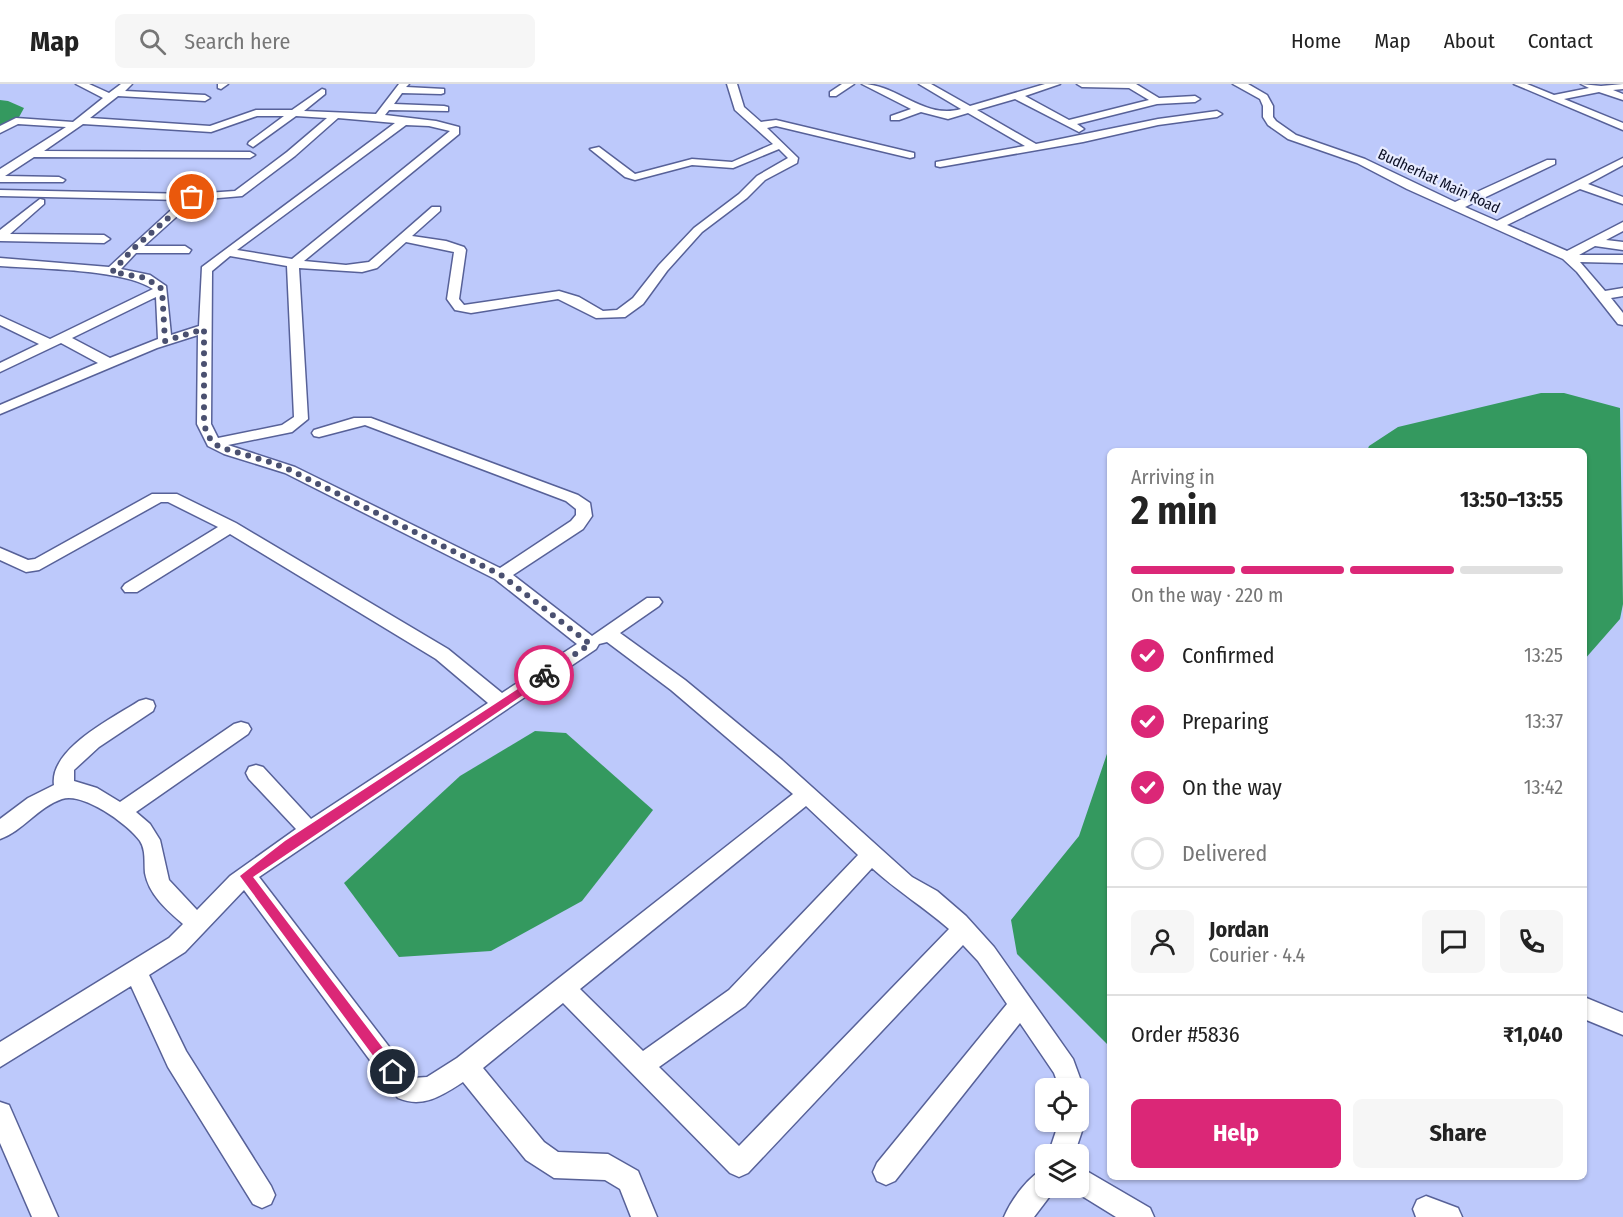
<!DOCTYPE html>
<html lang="en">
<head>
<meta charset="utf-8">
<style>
	body { margin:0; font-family:"Fira Sans Condensed",sans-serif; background:#f6f6f6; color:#222; height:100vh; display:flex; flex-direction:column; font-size:22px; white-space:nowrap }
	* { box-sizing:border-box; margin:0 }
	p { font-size:20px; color:#767676 }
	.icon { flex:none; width:33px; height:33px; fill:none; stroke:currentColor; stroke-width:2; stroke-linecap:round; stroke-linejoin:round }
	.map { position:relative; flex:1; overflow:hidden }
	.drawer { position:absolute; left:1107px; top:364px; width:480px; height:732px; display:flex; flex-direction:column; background:#fff; border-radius:9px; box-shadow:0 2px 4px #0004 }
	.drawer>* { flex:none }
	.buttons { position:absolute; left:1035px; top:994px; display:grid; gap:12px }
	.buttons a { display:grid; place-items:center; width:54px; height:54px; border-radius:9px; background:#fff; box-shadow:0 2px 4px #0004; font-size:30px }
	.pin { position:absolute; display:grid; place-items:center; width:51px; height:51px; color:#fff; margin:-26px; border:3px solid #fff; border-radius:50%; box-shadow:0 2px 6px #0007 }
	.courier { position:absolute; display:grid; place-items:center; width:60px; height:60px; margin:-30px; border:4px solid #db2777; border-radius:50%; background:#fff; color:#222; box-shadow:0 2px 8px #0007 }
	.summary em { font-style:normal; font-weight:700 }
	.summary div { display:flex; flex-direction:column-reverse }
	.summary { display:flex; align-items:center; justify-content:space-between; height:102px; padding:0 24px }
	h1 { font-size:39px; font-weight:700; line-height:45px }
	.bar { display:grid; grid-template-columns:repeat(4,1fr); gap:9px 6px; align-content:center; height:72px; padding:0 24px }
	.bar i { height:8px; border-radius:4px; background:#e0e0e0 }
	.bar .active { background:#db2777 }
	.bar p { grid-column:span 4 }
	.line { display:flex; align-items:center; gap:15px; padding:0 24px; border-top:2px solid #e0e0e0 }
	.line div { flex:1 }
	.round { display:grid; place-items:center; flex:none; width:63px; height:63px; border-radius:9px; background:#f6f6f6 }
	ol { padding:0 24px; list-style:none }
	li { display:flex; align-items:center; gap:18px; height:66px }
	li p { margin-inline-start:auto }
	li .icon { padding:6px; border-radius:50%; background:#db2777; color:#fff; stroke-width:4 }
	li:last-child { color:#767676 }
	li i { width:33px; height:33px; border:3px solid #e0e0e0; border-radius:50% }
	.cta { display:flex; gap:12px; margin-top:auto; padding:12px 24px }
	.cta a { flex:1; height:69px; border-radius:9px; background:#db2777; color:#fff; font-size:24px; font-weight:700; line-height:69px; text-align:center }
	.cta a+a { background:#f6f6f6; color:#222 }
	header { display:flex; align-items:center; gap:36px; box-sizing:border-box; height:84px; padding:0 30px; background:#fff; border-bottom:2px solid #e0e0e0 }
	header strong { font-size:28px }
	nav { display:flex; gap:33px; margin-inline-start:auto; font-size:21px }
	.search { width:420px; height:54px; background:#f6f6f6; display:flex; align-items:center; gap:15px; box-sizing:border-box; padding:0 21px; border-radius:9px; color:#767676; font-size:22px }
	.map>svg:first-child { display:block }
</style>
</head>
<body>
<header>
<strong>Map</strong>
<div class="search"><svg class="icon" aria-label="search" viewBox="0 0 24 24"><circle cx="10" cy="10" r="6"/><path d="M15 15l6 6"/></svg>Search here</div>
<nav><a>Home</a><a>Map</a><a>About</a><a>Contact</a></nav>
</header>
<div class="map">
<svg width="1623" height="1133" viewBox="0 0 1623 1133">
	<rect width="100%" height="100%" fill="#bdc9fb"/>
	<g fill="#34995f">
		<polygon points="0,16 8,17 24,24 18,35 0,44"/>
		<polygon points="1541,309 1564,309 1620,324 1623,520 1620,535 1584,576 1584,368 1367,367 1369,362 1398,343"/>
		<polygon points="535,647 566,649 653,726 582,817 491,867 399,873 344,799 460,692"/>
		<polygon points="1110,661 1110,963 1017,870 1011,836 1079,752"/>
	</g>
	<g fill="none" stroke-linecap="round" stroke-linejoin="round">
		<g stroke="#576198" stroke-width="3">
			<g id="street">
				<path d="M76 0H89L109 9 121 0H132L125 7 205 11 210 14 205 17 118 12 90 34 210 42 256 26H292L322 5 325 6V10L304 27 376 30 399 0H409L406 3 444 5V9L441 10 402 9 394 20 444 22 448 23V27L389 26 385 31 436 37 459 43V50L304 177 346 181 369 178 432 123H440V127L412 152 446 157 464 163 466 166 459 215 464 221 559 207 579 213 603 227 617 226 633 214 659 181 694 144 739 110 757 92 788 74 779 65 733 84 692 81 635 96 625 93 590 65 599 63 635 90 692 75 732 78 773 60 735 26 727 0H737L744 23 761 38 776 36 914 69V73L910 74 776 42 767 44 798 74 797 79 765 96 747 114 702 148 667 187 643 220 625 233 596 234 558 215 471 229 455 226 447 215 454 168 406 158 377 184 362 188 299 184 308 335 292 348 228 361 295 383 500 484 571 437 576 431V425L566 417 365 341 319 353 314 352 312 349 314 346 354 334H371L578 411 590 419 592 432 583 445 513 491 592 552 647 514H659L662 518 659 522 620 549 685 596 782 676 912 793 937 807 966 832 994 863 1073 975 1084 1005 1081 1013 1078 1014V1005H1060L1054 989 1020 939 895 1097 886 1101 877 1097 873 1088 877 1079 1007 920 978 877 963 861 748 1089 739 1093 730 1089 563 919 483 984 544 1058 558 1068 608 1070 638 1087 657 1133H631L620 1105 605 1096 554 1094 526 1076 463 998C443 1011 423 1025 398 1014L244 806 185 868 149 891 186 967 271 1102 275 1111 271 1120 262 1124 253 1120 168 983 131 902 0 983V958L169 854 183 840C167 826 149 811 145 789 144 778 146 766 140 757 128 740 83 708 62 715 38 723 23 747 0 755V735L28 714 54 701C49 665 113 634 139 617L146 615 153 617 155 622 153 627 99 663 74 686V697L97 704 120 718 234 640 241 638 248 640 251 645 248 650 136 728 150 740 160 756 169 796 197 826 230 792 296 745 249 695 246 689 249 683 256 681 263 683 311 735 488 619 436 575 230 450 137 508H125L122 504 125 500 218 443 168 418H161L39 486 26 488 0 476V464L28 476 35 475 152 410H177L236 439 448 565 502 609 577 560 495 495 285 389 224 370 208 362 197 340 198 251 157 264 0 330V321L98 279 61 259 0 288V279L39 260 0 241V232L50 255 153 205C124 185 38 185 0 182V174L109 183 182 116 0 112V106L192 110 235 107 287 68 327 34 296 32 253 63 248 60 249 58 284 32H257L211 48 83 40 44 67 250 68 255 71 250 74 34 73 5 92 59 93 65 96 63 98H0V85L66 43 18 40 0 49V42L16 34 73 38 103 14ZM338 34 395 39 202 183 199 242 171 251 166 202 150 191 121 185 136 169H189L191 166 185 162H144L195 116 242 112 295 72ZM406 41 429 42 450 47 292 175 237 166ZM230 172 287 182 294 333 282 341 218 354 211 340 212 187ZM156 213 158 255 110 274 72 254ZM607 558 671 606 793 710 457 974 427 993 413 994 259 793 596 565 599 560ZM806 722 858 771 729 906 643 967 580 905ZM872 784C897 807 924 823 949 845L739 1062 659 983 745 922Z"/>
				<polygon points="218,0 228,0 221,5 218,4"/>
				<polygon points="842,0 854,0 836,12 830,12 830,8"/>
				<path d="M862 0C897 0 924 36 961 25L919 0H931L970 22 1045 0H1060L1025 12 1069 36 1149 16 1129 4 1082 3 1077 0H1136L1159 14 1195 12 1200 15 1195 18 1157 20 1077 40 1084 45 1079 48 1015 15 977 26 1036 60 1158 35 1217 27 1222 30 1217 33 1158 41 1083 58 940 83 936 82V78L1025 62 968 29 948 35 921 28 899 36H891V32L911 25Z"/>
				<polygon points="1233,0 1248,0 1267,11 1273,22 1273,33 1276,37 1296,51 1365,75 1455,118 1547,76 1555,76 1555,80 1465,123 1497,137 1623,74 1623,81 1588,100 1623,113 1623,120 1580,105 1507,141 1567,167 1623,138 1623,147 1606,156 1623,158 1623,166 1595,162 1579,171 1623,171 1623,179 1580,178 1605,207 1623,204 1623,212 1611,214 1623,229 1623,241 1618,240 1577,188 1563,175 1407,105 1357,79 1288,55 1268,41 1263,33 1263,22 1260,15"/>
				<polygon points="1514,0 1527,0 1554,11 1589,4 1581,0 1601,2 1623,0 1623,5 1613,6 1623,10 1623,16 1599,8 1564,15 1623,39 1623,46"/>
				<polygon points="40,115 44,116 44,120 10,150 104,151 110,155 104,159 0,157 0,146"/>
				<polygon points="1584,913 1623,929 1623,951 1584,935"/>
				<polygon points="0,1018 9,1021 58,1133 32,1133 0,1059"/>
				<polygon points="1078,1028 1085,1038 1074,1071 1048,1071 1059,1038 1078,1038"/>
				<polygon points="1078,1082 1150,1124 1154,1133 1116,1133 1069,1104 1078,1104"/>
				<path d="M1046 1084V1104H1056L1034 1133H1004C1011 1116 1029 1091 1046 1084Z"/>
				<polygon points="1426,1112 1458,1124 1462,1133 1416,1133 1413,1125 1417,1116"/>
			</g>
		</g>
		<use href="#street" fill="#fff" fill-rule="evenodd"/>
	</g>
	<polygon fill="#db2777" points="544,588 549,591 548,594 253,793 398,984 400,988 398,993 393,994 389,993 240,792 285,757"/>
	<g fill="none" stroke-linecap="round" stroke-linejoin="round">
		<polyline stroke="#4a5070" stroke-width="6" stroke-dasharray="0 10.8" points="192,113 133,165 112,188 146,194 162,205 165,257 204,245 204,340 207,350 213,359 222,364 270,378 290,386 501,491 590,560 544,591"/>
	</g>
	<g text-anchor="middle" stroke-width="4.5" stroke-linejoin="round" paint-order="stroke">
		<g font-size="15" fill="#0c0f25" stroke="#e7ebff">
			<text transform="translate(1439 97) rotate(25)" y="5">Budherhat Main Road</text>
		</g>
	</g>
</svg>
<div class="buttons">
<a><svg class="icon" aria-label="locate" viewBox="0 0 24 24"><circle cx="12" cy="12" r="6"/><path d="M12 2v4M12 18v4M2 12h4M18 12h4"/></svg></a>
<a><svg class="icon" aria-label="layers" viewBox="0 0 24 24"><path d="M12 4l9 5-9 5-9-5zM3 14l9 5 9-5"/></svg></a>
</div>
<div class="pin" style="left:192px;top:113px;background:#ea580c"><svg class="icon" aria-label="bag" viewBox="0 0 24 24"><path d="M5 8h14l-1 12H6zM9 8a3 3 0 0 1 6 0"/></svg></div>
<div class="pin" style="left:393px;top:988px;background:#1f2937"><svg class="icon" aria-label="home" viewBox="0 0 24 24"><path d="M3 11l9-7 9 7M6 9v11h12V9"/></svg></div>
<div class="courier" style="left:544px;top:591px"><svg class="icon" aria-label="bike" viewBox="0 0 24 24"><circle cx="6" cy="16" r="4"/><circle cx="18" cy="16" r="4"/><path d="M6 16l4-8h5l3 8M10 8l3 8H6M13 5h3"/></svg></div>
<section class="drawer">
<div class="summary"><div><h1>2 min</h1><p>Arriving in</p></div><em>13:50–13:55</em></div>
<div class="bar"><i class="active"></i><i class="active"></i><i class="active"></i><i></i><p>On the way · 220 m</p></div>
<ol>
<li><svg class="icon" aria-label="check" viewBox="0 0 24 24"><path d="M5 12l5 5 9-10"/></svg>Confirmed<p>13:25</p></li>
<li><svg class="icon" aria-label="check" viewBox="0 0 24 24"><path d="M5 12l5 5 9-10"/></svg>Preparing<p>13:37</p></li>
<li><svg class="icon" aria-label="check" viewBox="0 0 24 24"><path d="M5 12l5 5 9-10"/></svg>On the way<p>13:42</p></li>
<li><i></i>Delivered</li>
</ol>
<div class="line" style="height:108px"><a class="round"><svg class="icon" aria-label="person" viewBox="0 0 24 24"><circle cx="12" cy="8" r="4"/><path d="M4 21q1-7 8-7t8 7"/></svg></a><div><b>Jordan</b><p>Courier · 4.4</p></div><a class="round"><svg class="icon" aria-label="chat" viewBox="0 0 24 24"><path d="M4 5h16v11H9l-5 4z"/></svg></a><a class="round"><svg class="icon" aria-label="phone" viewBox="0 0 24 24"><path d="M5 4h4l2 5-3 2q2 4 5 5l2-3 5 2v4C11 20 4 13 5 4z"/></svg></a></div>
<div class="line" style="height:78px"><div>Order #5836</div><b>₹1,040</b></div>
<div class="cta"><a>Help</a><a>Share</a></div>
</section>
</div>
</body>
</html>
